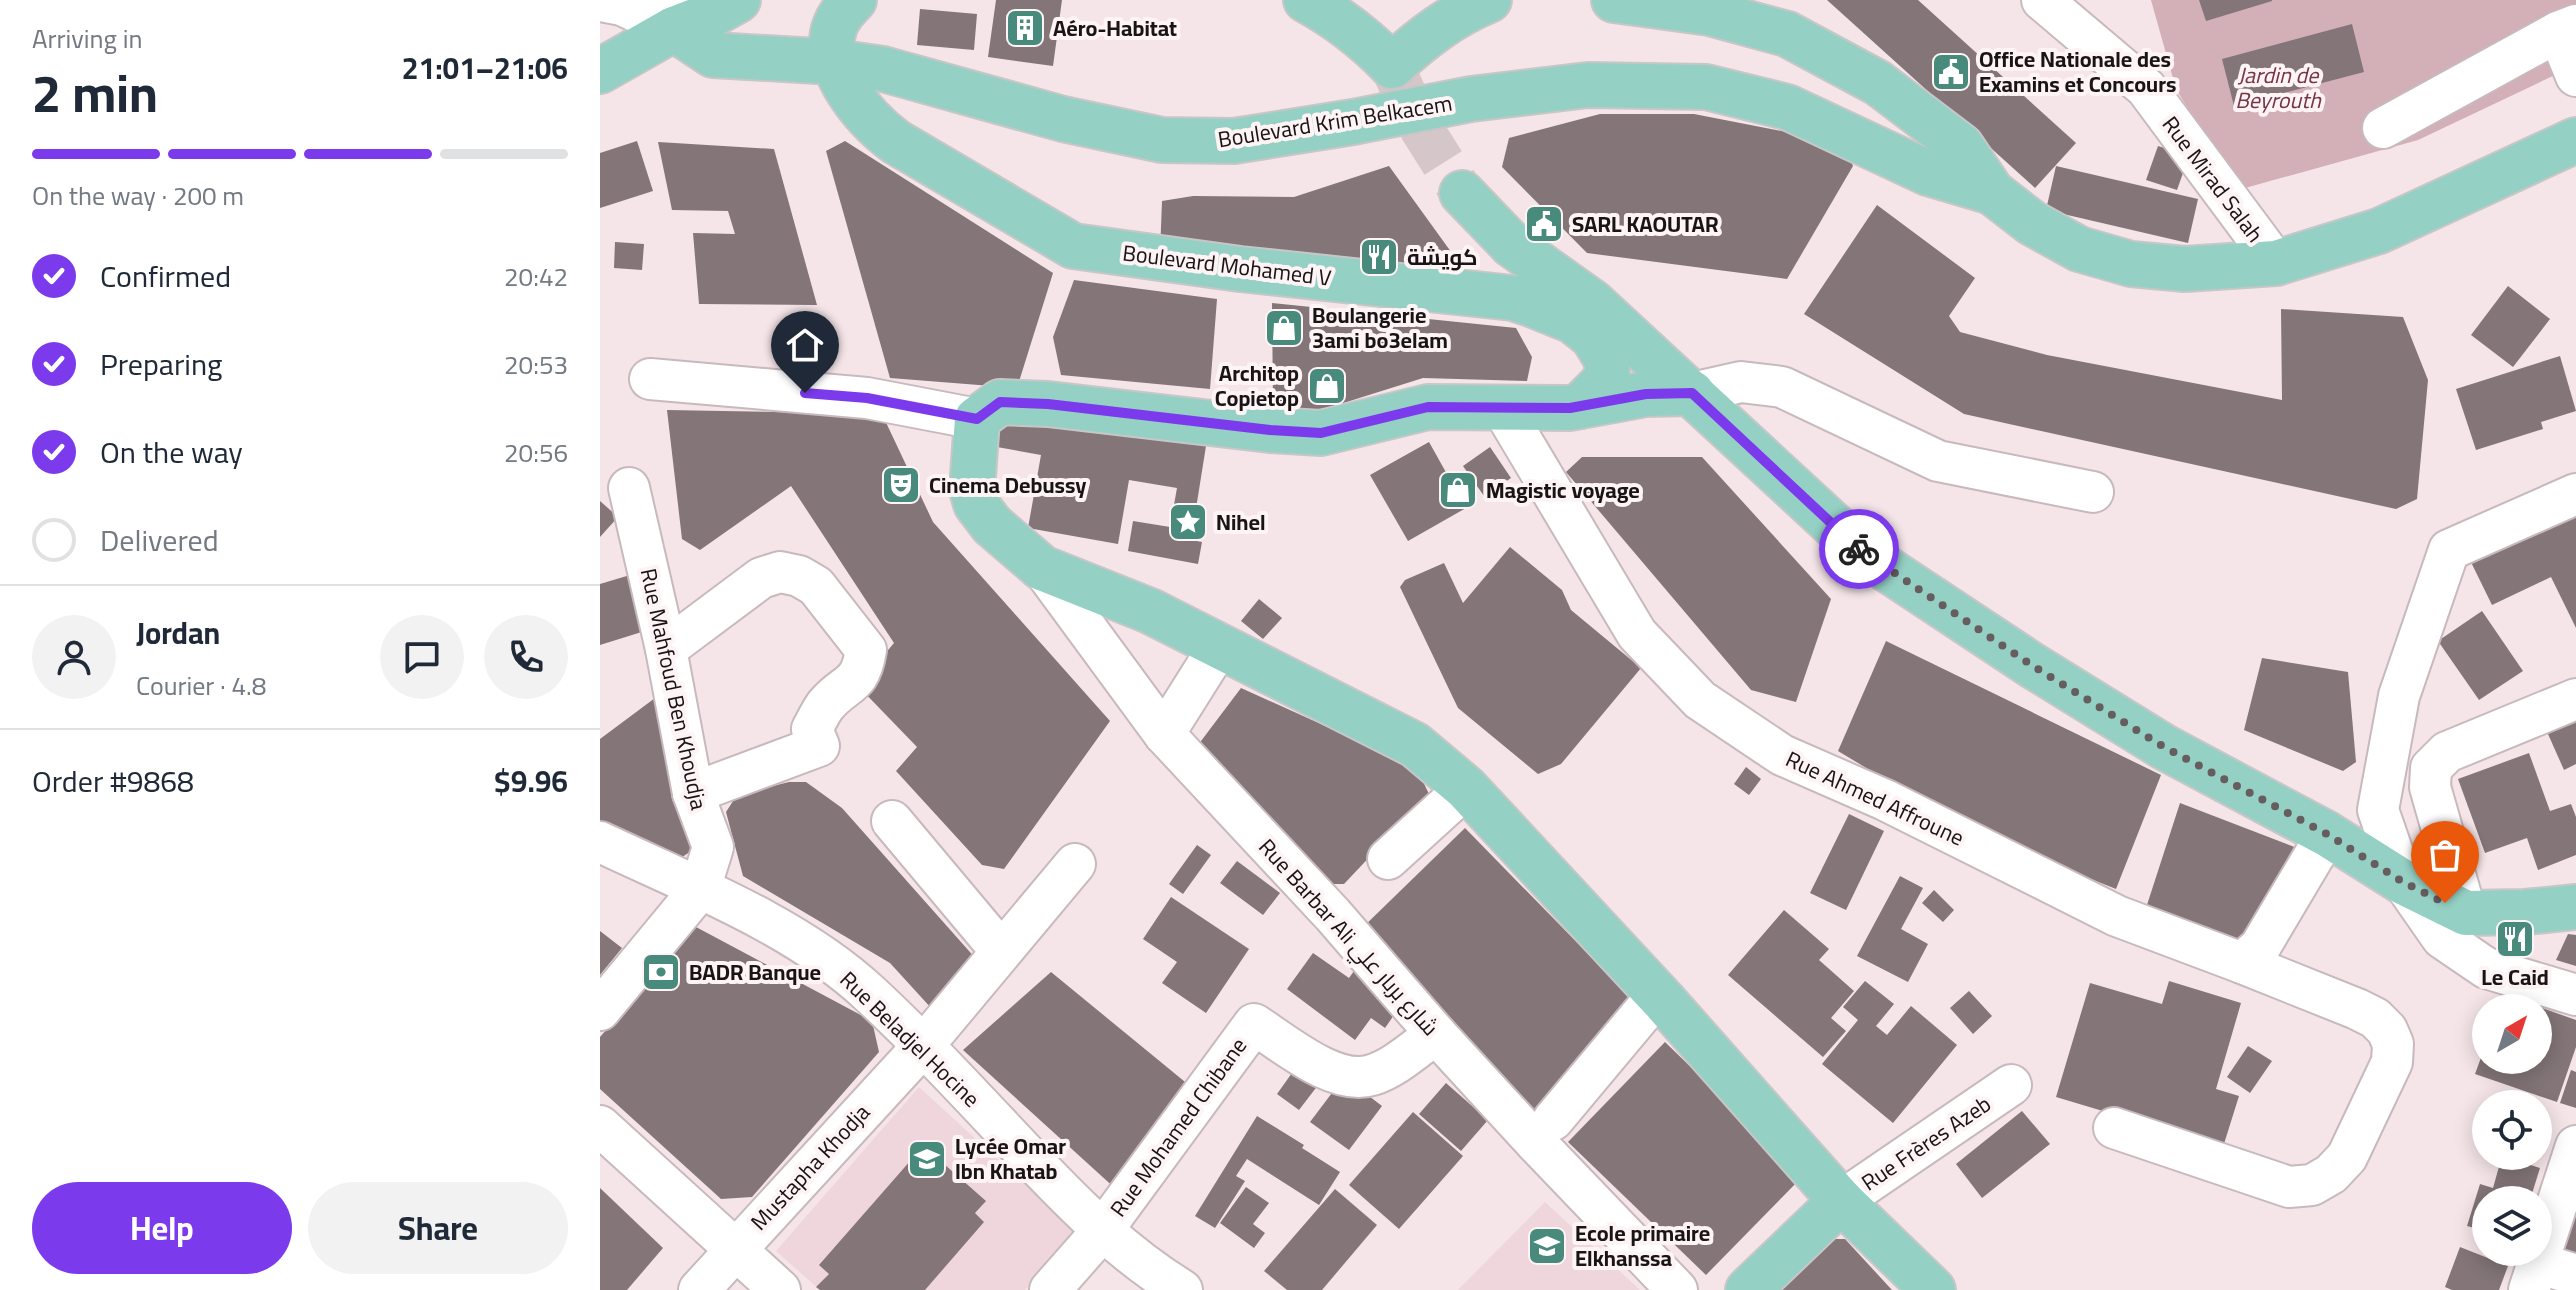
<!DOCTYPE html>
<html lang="en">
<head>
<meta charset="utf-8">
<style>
	body { margin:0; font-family:Georgia,Cairo,serif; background:#f2f2f3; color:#1f2937; height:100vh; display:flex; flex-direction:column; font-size:30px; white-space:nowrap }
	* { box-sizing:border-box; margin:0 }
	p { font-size:26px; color:#747a83 }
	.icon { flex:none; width:44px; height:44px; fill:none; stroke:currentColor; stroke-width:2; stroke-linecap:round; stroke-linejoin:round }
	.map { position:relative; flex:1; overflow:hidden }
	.sheet { display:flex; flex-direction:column; background:#fff; width:600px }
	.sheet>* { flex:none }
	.needle { width:52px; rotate:39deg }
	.buttons { position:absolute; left:1872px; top:994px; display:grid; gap:16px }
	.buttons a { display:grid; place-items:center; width:80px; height:80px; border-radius:50%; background:#fff; box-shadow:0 4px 20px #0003; font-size:40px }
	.pin { position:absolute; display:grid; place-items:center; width:68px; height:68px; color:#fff; margin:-82px -34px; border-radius:50% 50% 50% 0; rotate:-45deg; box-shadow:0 0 8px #0007 }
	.pin .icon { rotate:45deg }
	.courier { position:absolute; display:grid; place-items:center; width:80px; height:80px; margin:-40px; border:6px solid #7c3aed; border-radius:50%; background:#fff; color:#222; box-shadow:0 2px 10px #0007 }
	.overview em { font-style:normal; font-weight:700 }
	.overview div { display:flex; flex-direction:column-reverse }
	.overview { display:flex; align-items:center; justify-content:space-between; height:136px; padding:0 32px }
	h1 { font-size:52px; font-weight:700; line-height:60px }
	.bar { display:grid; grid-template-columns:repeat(4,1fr); gap:12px 8px; align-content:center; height:96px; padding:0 32px }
	.bar i { height:10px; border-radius:6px; background:#e0e1e3 }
	.bar .selected { background:#7c3aed }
	.bar p { grid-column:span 4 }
	.line { display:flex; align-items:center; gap:20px; padding:0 32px; border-top:2px solid #e0e1e3 }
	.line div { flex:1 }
	.round { display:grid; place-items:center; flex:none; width:84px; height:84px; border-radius:42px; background:#f2f2f3 }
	ol { padding:0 32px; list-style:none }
	li { display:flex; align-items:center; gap:24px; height:88px }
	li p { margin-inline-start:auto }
	li .icon { padding:8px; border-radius:50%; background:#7c3aed; color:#fff; stroke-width:4 }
	li:last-child { color:#747a83 }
	li i { width:44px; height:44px; border:4px solid #e0e1e3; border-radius:50% }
	.cta { display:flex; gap:16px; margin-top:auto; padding:16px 32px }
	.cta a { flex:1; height:92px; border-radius:48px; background:#7c3aed; color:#fff; font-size:32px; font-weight:700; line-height:92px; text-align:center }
	.cta a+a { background:#f2f2f3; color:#1f2937 }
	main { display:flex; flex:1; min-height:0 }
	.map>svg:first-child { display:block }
</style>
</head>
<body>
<main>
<section class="sheet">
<div class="overview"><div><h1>2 min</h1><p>Arriving in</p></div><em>21:01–21:06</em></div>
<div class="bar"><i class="selected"></i><i class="selected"></i><i class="selected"></i><i></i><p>On the way · 200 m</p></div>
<ol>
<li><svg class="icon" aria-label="check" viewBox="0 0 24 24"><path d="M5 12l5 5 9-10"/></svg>Confirmed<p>20:42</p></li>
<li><svg class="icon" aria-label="check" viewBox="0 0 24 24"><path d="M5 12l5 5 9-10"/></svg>Preparing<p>20:53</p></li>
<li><svg class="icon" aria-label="check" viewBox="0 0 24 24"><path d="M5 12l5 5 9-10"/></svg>On the way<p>20:56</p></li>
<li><i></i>Delivered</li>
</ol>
<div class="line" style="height:144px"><a class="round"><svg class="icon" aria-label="person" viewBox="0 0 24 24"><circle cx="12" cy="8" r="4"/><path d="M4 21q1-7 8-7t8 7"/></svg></a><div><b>Jordan</b><p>Courier · 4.8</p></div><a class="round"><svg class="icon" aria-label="chat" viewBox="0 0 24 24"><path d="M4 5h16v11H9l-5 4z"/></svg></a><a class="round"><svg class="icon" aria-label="phone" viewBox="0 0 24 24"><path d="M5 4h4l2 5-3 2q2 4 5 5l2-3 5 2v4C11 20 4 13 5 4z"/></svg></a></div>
<div class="line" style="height:104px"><div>Order #9868</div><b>$9.96</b></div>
<div class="cta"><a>Help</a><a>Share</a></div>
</section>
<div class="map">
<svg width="1976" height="1290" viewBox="0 0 1976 1290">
	<rect width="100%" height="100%" fill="#f5e5e9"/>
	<g fill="#eed6dc">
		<polygon points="319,1087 477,1232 425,1290 220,1290 176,1251"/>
		<polygon points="945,1202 1040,1290 858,1290"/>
	</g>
	<polygon fill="#d3afb8" points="1551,0 1976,0 1976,65 1818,140 1638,190 1576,89"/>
	<g fill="#837578">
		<polygon points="396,0 462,0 453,66 388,57"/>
		<polygon points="1227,0 1318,0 1476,143 1435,188"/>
		<polygon points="1599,0 1672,0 1672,1 1606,21"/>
		<polygon points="320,9 377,14 374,50 317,45"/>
		<polygon points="1752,24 1764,72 1634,106 1622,59"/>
		<polygon points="1000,114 1094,114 1243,143 1253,166 1187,279 987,253 902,167 909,138"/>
		<polygon points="37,141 53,191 0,208 0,153"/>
		<polygon points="245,141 453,273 417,388 290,378 226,151"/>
		<polygon points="58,142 174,149 217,305 99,304 93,233 135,234 128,211 72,210"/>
		<polygon points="1558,146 1589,156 1577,190 1546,180"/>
		<polygon points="789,166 867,274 560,253 562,201 593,196 694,197"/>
		<polygon points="1456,166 1598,199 1588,243 1446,210"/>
		<polygon points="1277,205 1375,278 1349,316 1360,332 1447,355 1682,400 1681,309 1803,317 1828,380 1817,499 1796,509 1364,414 1204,314"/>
		<polygon points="15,242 44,244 42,270 14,268"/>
		<polygon points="474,280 617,299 610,389 461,375 453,337"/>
		<polygon points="1908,286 1950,319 1913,367 1871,335"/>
		<polygon points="672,303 916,328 932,357 927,381 823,378 718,411 673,406"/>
		<polygon points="1960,356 1976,411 1941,422 1943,429 1876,450 1856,389"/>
		<polygon points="67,410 282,414 333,522 510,721 404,869 382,865 296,771 317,747 258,686 294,643 191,486 100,550 82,539"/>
		<polygon points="403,410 606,446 591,540 602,542 598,564 528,551 533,521 570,527 577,488 529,480 518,544 428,528 441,455 397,447"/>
		<polygon points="829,442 866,508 808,541 770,475"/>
		<polygon points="890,447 911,478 884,496 863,466"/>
		<polygon points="982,457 1102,457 1231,599 1196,702 1151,690 966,472"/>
		<polygon points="1976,499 1976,628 1951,577 1892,605 1866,552"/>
		<polygon points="0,501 18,517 0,537"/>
		<polygon points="910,547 962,590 971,610 1041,668 961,764 938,774 858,708 800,587 805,580 844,563 863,603"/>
		<polygon points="30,575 48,630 0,645 0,584"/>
		<polygon points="659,599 682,618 663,639 641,621"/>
		<polygon points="1882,611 1923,671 1879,700 1838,641"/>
		<polygon points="1286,641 1561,775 1516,889 1373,832 1238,751"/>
		<polygon points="1662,658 1748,672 1756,762 1743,771 1644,730"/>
		<polygon points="641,688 816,767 829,794 744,884 727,884 595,749"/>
		<polygon points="55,698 91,851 78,860 0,828 0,739"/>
		<polygon points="1976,710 1976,764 1964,770 1944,725"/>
		<polygon points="1929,753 1950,811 1971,804 1976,817 1976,855 1938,870 1927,838 1885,853 1858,779"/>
		<polygon points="1146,767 1161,779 1149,795 1134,784"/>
		<polygon points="189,782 206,782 242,808 377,960 332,1009 290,963 143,876 126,812 137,795"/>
		<polygon points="1580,803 1710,853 1651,946 1546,908"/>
		<polygon points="1249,814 1284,831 1246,910 1210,893"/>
		<polygon points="865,828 1042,1009 937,1111 928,1107 758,932"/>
		<polygon points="597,845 611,855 583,894 569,884"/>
		<polygon points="637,861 680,893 663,915 620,883"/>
		<polygon points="1300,876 1323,888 1301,929 1328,944 1308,982 1257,956"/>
		<polygon points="1334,890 1354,910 1343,922 1322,903"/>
		<polygon points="571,897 649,949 606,1013 562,983 577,962 543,939"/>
		<polygon points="1184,910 1229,949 1219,960 1254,991 1231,1018 1246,1031 1223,1057 1128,975"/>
		<polygon points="96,927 272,1021 279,1052 152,1197 121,1199 0,1089 0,1037"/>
		<polygon points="0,931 22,948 0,975"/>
		<polygon points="1968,934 1976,935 1976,966 1956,960"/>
		<polygon points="713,953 749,978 754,971 801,1005 785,1028 771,1018 755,1040 687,989"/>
		<polygon points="451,972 590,1086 518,1191 363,1050"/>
		<polygon points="1265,981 1294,1004 1276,1026 1287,1035 1311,1006 1357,1045 1293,1123 1222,1064 1258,1020 1243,1007"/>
		<polygon points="1569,981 1641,1003 1616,1089 1639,1096 1623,1147 1456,1097 1490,983 1562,1004"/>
		<polygon points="1369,991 1392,1016 1373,1034 1350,1008"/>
		<polygon points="1903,994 1976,1020 1976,1047 1957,1102 1875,1074 1886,1044 1886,1060 1938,1060 1938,1008 1898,1008"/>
		<polygon points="1065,1042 1203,1176 1106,1275 968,1142"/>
		<polygon points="1648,1046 1672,1061 1650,1093 1627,1077"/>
		<polygon points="702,1059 725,1076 699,1110 677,1094"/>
		<polygon points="1971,1070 1976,1072 1976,1108 1960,1103"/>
		<polygon points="744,1077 782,1106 749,1150 710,1122"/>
		<polygon points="846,1083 888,1120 861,1151 819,1114"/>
		<polygon points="1422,1111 1450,1144 1382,1198 1356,1164"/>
		<polygon points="813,1112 863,1156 799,1229 749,1185"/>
		<polygon points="657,1116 704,1145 702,1148 740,1172 719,1205 647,1159 636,1176 645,1181 615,1228 595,1216"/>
		<polygon points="1902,1156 1940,1168 1930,1200 1886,1200 1886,1231 1867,1226 1880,1184 1893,1188"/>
		<polygon points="336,1157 386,1201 375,1213 384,1222 325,1290 220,1290 216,1287 229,1274 219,1265 311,1160 325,1171"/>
		<polygon points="646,1187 669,1203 653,1224 665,1233 654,1248 620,1223"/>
		<polygon points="0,1188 63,1248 27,1290 0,1290"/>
		<polygon points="735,1189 777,1225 722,1290 687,1290 664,1271"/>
		<polygon points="1976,1191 1976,1259 1951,1248"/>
		<polygon points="1224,1239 1245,1239 1292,1290 1173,1290"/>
		<polygon points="1860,1247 1908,1266 1899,1290 1852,1290 1845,1287"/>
	</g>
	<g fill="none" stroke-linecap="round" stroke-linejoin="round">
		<polyline stroke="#d4c6c9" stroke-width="44" stroke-dasharray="44 22" stroke-linecap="butt" points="792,66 816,120 862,193"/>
		<g stroke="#c8b9bd" stroke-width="44">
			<g id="minor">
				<polyline points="1442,0 1546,88 1676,263"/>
				<polyline points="0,1 22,5 74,29 74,7 77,0"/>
				<polyline points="1958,32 1976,76"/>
				<polyline points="1783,128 1958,32 1976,25"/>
				<polyline points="50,379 267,398 377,419"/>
				<polyline points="1092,393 1141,382 1182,387 1338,461 1493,492"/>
				<polyline points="901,406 1037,634 1100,700 1182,755 1285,800 1517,916 1642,963 1660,947 1727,834"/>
				<polyline points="1976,494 1849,550 1799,696 1778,810 1803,882 1842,938 1886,968 1976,995"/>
				<polyline points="442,568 564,734 733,915 836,1034 937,1144 1077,1290"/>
				<path d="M66 649 161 578 180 572 199 576 216 586 266 650C260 689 245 681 225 706 220 713 216 722 212 729L219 746 93 793"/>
				<polyline points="564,734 620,645"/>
				<polyline points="292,821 401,951"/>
				<path d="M0 842C89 884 197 926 269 993 326 1046 378 1103 431 1159 477 1207 524 1255 582 1290"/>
				<polyline points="788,859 866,788"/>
				<polyline points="1866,913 1830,787 1831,768 1847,752 1976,699"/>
				<polyline points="0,1010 100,889 113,847 93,793 66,649 29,488"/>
				<polyline points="953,1120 1050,1004 1063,1000"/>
				<polyline points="0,1126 180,1290"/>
				<polyline points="1514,1128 1689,1187 1712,1185 1731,1174 1747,1157 1792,1062 1793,1044 1787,1030 1775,1018 1757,1009 1642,963"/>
				<polyline points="1241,1201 1411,1085"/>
				<polyline points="1938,1263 1976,1275"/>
				<polyline points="99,1290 323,1046 475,864"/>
				<path d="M450 1290 502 1231 654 1024C684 1043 735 1087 772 1075 795 1068 816 1048 836 1034"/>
				<polyline points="1929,1290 1976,1146"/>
			</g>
		</g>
		<g stroke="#c8c7c7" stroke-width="48">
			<g id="major">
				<path d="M254 0C246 8 239 15 235 26 220 68 265 119 296 142L473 246 640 269 913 298 931 304 973 321 993 337 1007 360V379L980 406"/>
				<path d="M706 0C739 18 765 38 792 66 822 38 851 16 889 0"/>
				<polyline points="1014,0 1110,13 1187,34 1278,83 1361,146 1392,192 1432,223 1479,249 1531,264 1585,269 1676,263 1779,231 1976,140"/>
				<polyline points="74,29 113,55 235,62 283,69 463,119 562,140 634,141 753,122 871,99 988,85 1106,87 1187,107 1328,173 1392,192"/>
				<polyline points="0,71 74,29 113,14 138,0"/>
				<polyline points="862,193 912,245 992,302 1267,556 1433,666 1564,747 1727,834 1803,882 1866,913 1925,912 1976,907"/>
				<polyline points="1092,393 1046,394 970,408 828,407 721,433 670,430 448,404 400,402 377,419 372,490 376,504 392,525 442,568 550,611 815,745 866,788 1063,1000 1241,1201 1333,1290"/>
				<polyline points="1148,1290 1241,1201"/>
			</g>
		</g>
		<use href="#minor" stroke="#fff" stroke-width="40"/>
		<use href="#major" stroke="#95d0c4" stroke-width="44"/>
	</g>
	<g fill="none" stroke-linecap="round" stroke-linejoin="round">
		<polyline stroke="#665d5f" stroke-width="8" stroke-dasharray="0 14.4" points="1259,549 1433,666 1564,747 1727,834 1803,882 1845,903"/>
		<polyline stroke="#7c3aed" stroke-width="10" points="205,393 267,398 377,419 400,402 448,404 670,430 721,433 828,407 970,408 1046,394 1092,393 1259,549"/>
	</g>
	<defs>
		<g id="building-square" transform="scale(2)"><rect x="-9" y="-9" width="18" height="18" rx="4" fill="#488b7d" stroke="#fef4f6"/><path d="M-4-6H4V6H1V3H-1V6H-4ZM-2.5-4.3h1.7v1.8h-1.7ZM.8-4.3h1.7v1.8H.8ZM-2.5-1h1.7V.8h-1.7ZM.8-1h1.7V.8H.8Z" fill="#fff"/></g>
		<g id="civic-square" transform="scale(2)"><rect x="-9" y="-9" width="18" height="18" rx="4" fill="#488b7d" stroke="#fef4f6"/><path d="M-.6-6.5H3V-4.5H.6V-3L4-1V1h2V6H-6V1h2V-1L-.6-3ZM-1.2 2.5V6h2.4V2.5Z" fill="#fff"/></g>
		<g id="restaurant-square" transform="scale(2)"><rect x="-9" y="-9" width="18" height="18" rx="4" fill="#488b7d" stroke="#fef4f6"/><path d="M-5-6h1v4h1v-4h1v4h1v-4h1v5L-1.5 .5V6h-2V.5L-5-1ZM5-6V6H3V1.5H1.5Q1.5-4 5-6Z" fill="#fff"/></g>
		<g id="shop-square" transform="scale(2)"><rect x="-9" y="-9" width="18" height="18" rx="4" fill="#488b7d" stroke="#fef4f6"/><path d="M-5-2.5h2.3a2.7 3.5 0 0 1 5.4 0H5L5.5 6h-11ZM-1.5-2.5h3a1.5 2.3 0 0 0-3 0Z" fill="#fff"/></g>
		<g id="theatre-square" transform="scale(2)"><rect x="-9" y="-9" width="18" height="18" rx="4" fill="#488b7d" stroke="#fef4f6"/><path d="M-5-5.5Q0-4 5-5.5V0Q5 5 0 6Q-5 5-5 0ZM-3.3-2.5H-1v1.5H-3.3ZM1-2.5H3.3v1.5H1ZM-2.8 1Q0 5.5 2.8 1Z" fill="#fff"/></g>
		<g id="sight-square" transform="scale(2)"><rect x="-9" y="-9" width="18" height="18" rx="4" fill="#488b7d" stroke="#fef4f6"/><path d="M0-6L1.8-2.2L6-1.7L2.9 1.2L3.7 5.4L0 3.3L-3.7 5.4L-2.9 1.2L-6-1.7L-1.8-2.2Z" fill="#fff"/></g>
		<g id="bank-square" transform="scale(2)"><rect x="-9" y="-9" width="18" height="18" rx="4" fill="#488b7d" stroke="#fef4f6"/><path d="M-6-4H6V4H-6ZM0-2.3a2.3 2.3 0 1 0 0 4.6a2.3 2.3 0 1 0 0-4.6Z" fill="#fff"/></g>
		<g id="school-square" transform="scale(2)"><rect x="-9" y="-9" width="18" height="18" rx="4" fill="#488b7d" stroke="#fef4f6"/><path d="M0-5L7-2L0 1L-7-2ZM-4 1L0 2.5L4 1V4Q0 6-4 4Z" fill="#fff"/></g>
	</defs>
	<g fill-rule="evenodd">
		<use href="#building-square" x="425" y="28"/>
		<use href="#civic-square" x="1351" y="72"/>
		<use href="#civic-square" x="944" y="224"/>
		<use href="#restaurant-square" x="779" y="257"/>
		<use href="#shop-square" x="684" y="328"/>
		<use href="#shop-square" x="727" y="386"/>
		<use href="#theatre-square" x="301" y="485"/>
		<use href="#shop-square" x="858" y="490"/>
		<use href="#sight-square" x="588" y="522"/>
		<use href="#restaurant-square" x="1915" y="939"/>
		<use href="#bank-square" x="61" y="972"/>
		<use href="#school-square" x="327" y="1159"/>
		<use href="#school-square" x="947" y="1246"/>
	</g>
	<g text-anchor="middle" stroke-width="8" stroke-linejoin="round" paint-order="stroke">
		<g font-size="22" font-weight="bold" fill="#191415" stroke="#fef4f6" text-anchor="start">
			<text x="453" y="36">Aéro-Habitat</text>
			<text x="1379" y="67">Office Nationale des<tspan x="1379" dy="25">Examins et Concours</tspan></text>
			<text x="972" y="232">SARL KAOUTAR</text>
			<text x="807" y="265">كويشة</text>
			<text x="712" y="323">Boulangerie<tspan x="712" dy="25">3ami bo3elam</tspan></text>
			<text x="699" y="381" text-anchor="end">Architop<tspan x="699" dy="25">Copietop</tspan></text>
			<text x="329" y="493">Cinema Debussy</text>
			<text x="886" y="498">Magistic voyage</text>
			<text x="616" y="530">Nihel</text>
			<text x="89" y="980">BADR Banque</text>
			<text x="1915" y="985" text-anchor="middle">Le Caid</text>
			<text x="355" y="1154">Lycée Omar<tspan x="355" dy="25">Ibn Khatab</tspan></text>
			<text x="975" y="1241">Ecole primaire<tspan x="975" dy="25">Elkhanssa</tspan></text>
		</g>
		<g font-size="22" font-style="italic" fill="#77354a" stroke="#fef4f6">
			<text x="1678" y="83">Jardin de<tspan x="1678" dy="25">Beyrouth</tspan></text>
		</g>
		<g font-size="22" fill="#191415" stroke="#fef4f6">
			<text transform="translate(735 121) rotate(-9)" y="8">Boulevard Krim Belkacem</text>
			<text transform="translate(1613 179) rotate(53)" y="8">Rue Mirad Salah</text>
			<text transform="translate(627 265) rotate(7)" y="8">Boulevard Mohamed V</text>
			<text transform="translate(74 689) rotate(78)" y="8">Rue Mahfoud Ben Khoudja</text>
			<text transform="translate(1275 798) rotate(25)" y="8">Rue Ahmed Affroune</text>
			<text transform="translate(749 937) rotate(48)" y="8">Rue Barbar Ali شارع بربار علي</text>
			<text transform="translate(310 1039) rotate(44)" y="8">Rue Beladjel Hocine</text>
			<text transform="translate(578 1127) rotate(-54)" y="8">Rue Mohamed Chibane</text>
			<text transform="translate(1326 1143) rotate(-34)" y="8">Rue Frères Azeb</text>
			<text transform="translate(210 1167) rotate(-47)" y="8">Mustapha Khodja</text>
		</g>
	</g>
</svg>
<div class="buttons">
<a><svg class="needle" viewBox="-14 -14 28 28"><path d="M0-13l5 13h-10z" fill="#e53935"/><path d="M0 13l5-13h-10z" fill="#747a83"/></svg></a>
<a><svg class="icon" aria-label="locate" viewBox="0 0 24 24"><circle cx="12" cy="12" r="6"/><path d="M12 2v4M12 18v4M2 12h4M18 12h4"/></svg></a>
<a><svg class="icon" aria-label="layers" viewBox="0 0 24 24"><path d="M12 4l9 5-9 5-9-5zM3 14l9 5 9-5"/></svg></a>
</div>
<div class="pin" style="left:1845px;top:903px;background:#ea580c"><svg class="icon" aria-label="bag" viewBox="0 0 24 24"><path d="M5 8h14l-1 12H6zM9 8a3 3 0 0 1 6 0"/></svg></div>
<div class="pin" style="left:205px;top:393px;background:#1f2937"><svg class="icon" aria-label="home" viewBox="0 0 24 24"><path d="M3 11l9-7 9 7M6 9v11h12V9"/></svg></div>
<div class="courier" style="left:1259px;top:549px"><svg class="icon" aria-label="bike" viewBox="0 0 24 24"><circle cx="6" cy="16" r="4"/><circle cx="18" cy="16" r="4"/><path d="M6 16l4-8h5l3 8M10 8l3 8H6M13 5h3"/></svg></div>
</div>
</main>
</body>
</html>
